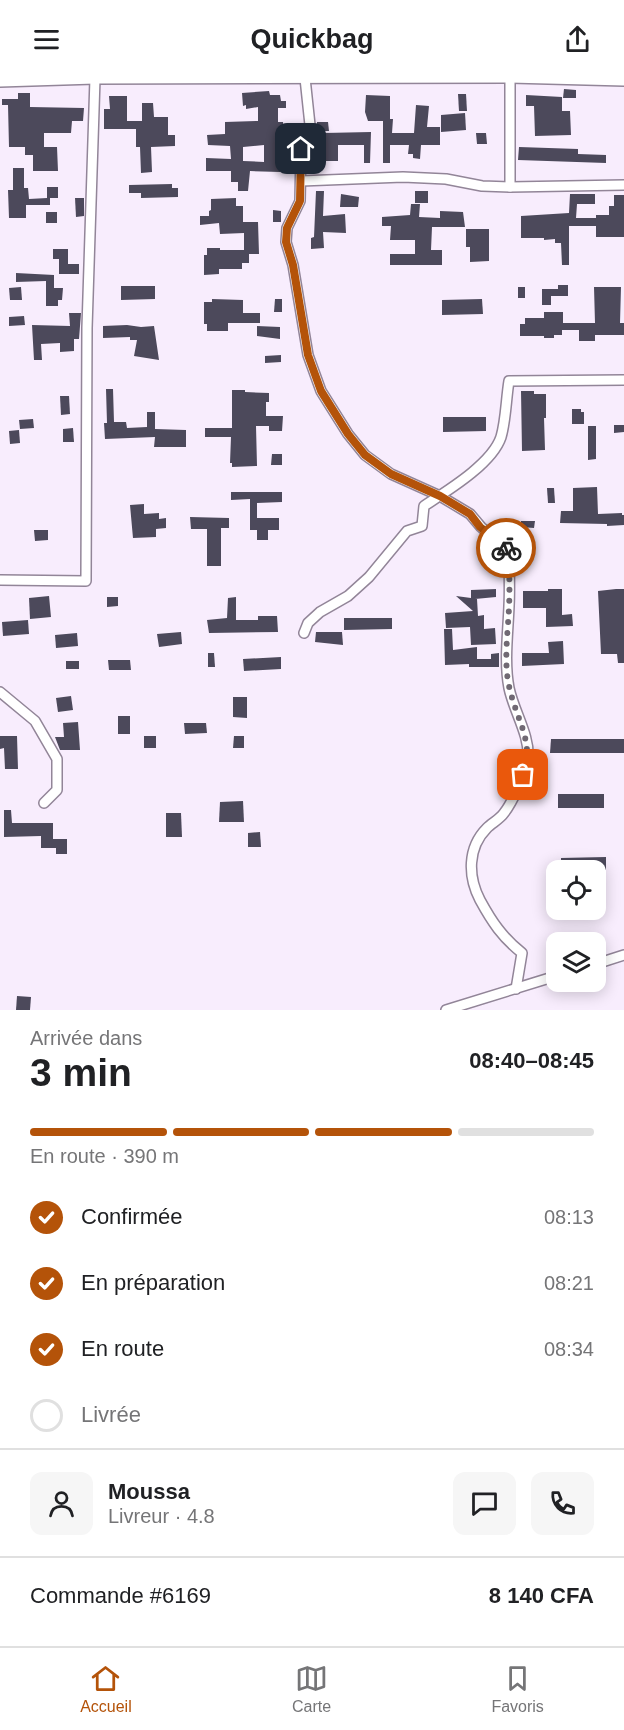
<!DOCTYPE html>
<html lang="fr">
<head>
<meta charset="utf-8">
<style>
	body { margin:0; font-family:Helvetica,sans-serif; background:#f6f6f6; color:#202124; height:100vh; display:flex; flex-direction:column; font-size:22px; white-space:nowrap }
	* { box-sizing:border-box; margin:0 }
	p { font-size:20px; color:#757577 }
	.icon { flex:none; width:33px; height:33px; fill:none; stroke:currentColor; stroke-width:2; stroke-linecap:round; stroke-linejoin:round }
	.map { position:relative; height:932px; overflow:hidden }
	.panel { display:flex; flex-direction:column; background:#fff; flex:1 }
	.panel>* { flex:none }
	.tools { position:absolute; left:546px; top:782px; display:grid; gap:12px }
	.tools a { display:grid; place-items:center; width:60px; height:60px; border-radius:12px; background:#fff; box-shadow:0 3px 15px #0003; font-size:30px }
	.pin { position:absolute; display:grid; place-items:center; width:51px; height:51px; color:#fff; margin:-26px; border-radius:12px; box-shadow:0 3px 9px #0006 }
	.courier { position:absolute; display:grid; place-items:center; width:60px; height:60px; margin:-30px; border:4px solid #b45309; border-radius:50%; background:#fff; color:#222; box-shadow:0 2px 8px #0007 }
	.headline em { font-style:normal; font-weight:600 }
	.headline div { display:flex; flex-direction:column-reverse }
	.headline { display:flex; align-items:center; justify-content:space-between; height:102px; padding:0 30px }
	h1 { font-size:39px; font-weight:600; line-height:45px }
	.bar { display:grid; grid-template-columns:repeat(4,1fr); gap:9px 6px; align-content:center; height:72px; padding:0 30px }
	.bar i { height:8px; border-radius:4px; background:#e0e0e0 }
	.bar .on { background:#b45309 }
	.bar p { grid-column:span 4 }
	.line { display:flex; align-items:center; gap:15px; padding:0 30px; border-top:2px solid #e0e0e0 }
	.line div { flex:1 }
	.round { display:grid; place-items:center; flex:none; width:63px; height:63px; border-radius:12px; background:#f6f6f6 }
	ol { padding:0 30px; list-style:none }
	li { display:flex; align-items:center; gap:18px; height:66px }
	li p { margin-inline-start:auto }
	li .icon { padding:6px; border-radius:50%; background:#b45309; color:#fff; stroke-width:4 }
	li:last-child { color:#757577 }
	li i { width:33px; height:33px; border:3px solid #e0e0e0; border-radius:50% }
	header { display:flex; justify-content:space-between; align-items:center; height:78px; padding:0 30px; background:#fff; font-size:27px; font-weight:600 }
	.dock { display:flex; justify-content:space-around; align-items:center; height:84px; border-top:2px solid #e0e0e0; background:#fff; font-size:16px; color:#757577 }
	.dock a { display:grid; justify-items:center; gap:3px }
	.dock .on { color:#b45309 }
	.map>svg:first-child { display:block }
</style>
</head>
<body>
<header><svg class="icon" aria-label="menu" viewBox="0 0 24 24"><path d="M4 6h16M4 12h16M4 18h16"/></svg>Quickbag<svg class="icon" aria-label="share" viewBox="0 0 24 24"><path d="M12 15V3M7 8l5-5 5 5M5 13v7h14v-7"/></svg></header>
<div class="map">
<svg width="624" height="932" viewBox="0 0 624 932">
	<rect width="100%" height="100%" fill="#f8edfd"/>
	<g fill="#4c495b" fill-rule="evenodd">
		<polygon points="564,11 576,12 576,20 563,20"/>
		<path d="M269 13 270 17H280L281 23H286V30H278V44H283L284 60 281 61 280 94 250 93 248 113H238V104H231V93H206V80L231 81 230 68 208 67 207 57 225 56V44L258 43V29L246 31V27L243 28 242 15ZM264 67V84L243 83V69Z"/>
		<polygon points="18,15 30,15 30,29 84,30 83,43 72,43 71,55 44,55 44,69 57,69 58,93 33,93 33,77 25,77 25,69 9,69 8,27 2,27 2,21 18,21"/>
		<polygon points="458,16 466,16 467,33 459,33"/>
		<polygon points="366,17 390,18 390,41 393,41 392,55 414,55 416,27 429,28 427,49 440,49 440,67 421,67 420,81 413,80 413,76 408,76 409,67 390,67 390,85 383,85 383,43 368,43 365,34"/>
		<polygon points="526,17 562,19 562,33 570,33 571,57 535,58 534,28 526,28"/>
		<polygon points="109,18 127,18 127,43 142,43 142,25 153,25 154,39 168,39 168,57 175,57 175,68 151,69 152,94 141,95 140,69 136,69 136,51 104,51 104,31 110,31"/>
		<polygon points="465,35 466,52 441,54 441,37"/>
		<polygon points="317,44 328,44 329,53 317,53"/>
		<polygon points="371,54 370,85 364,85 364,67 338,67 338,83 324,83 324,55"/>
		<polygon points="476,55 486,55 487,66 477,66"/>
		<polygon points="519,69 578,71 578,76 606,77 606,85 518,82"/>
		<polygon points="13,90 24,90 24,110 28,110 29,121 47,120 47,109 58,109 58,120 50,120 50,127 26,127 26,140 9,140 8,112 13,112"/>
		<polygon points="172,106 172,110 178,110 178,119 141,120 141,115 129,115 129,107"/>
		<polygon points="316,113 324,113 323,138 345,136 346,155 323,154 324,170 311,171 311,160 314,159"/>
		<rect x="415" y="113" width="13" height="12"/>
		<polygon points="341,116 359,119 358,129 340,129"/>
		<polygon points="570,116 595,116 595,126 577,126 576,140 596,140 596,137 609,137 609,128 614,128 614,117 624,117 624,159 596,159 596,148 569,148 569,187 562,187 561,165 555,165 555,161 544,162 544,160 521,160 521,138 569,135"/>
		<polygon points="75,120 84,120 84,138 76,139"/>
		<polygon points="236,120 236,128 243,128 243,144 258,144 259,176 249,176 249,185 242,185 242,191 219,191 219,196 204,197 204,177 207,177 207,170 220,170 220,172 244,172 244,155 220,156 219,145 200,147 200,138 209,138 209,133 211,132 211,121"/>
		<polygon points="411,126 420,126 419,139 440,140 440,133 463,134 465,149 432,149 431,172 442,172 442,187 390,187 390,176 415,176 415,162 390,162 391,148 382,148 382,139 410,137"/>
		<polygon points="273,132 281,133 281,144 273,144"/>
		<rect x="46" y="134" width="11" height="11"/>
		<polygon points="466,151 489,151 489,183 470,184 470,169 466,169"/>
		<polygon points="53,171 68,171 68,186 79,186 79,196 59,196 59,181 53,181"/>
		<polygon points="16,195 54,197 54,210 63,210 62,222 58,222 58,228 46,228 46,203 16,204"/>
		<polygon points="558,207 568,207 568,218 551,218 551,227 542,227 542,211 558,211"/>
		<polygon points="121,208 155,208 155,221 121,222"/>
		<polygon points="21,209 22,222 10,222 9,210"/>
		<rect x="518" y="209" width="7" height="11"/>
		<polygon points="594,209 621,209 620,245 624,245 624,257 595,257 595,263 579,263 579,252 562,252 562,257 554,257 554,260 544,260 544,258 520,258 520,246 525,246 525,240 544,240 544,234 563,234 563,245 595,245"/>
		<polygon points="212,221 243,222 243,235 260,235 260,245 228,245 228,253 207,253 207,246 204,246 204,224 212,224"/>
		<polygon points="275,221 282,221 282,234 274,234"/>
		<polygon points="482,221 483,236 442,237 442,222"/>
		<polygon points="69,235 81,235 79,261 74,261 74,273 60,274 60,265 41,266 42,282 34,282 32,247 70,248"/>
		<polygon points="24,238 25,247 9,248 9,239"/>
		<polygon points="127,247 141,249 154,248 159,282 134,278 137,262 130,262 130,259 103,260 103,248"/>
		<polygon points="257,248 280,249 280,261 257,258"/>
		<polygon points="281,277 281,284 265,285 265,278"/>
		<polygon points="106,311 113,311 114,344 126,344 127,350 147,349 147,334 155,334 155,351 186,352 186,369 154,369 155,359 105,361 104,345 107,345"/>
		<polygon points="232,312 245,312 245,314 269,315 269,324 266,324 266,338 283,338 282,353 269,353 269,348 256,348 257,388 232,389 232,385 230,385 231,359 205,359 205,350 232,350"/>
		<polygon points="521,313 534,313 534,316 546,316 546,340 544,340 545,372 522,373"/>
		<polygon points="60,318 69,318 70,336 61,337"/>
		<polygon points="572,331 581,331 581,334 584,334 584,346 572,346"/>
		<polygon points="443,339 486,339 486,353 443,354"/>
		<polygon points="33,341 34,350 20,351 19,342"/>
		<polygon points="614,347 624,347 624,354 614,355"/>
		<polygon points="588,348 596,348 596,381 588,382"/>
		<polygon points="73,350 74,364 63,364 63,351"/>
		<polygon points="19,352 20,365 10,366 9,353"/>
		<polygon points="272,376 282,376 282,387 271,387"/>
		<polygon points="597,409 598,436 622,435 622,437 624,437 624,447 607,448 607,446 560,445 561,433 573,433 573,410"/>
		<polygon points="547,410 554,410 555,425 548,425"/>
		<polygon points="231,414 282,414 282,424 257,425 257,440 279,440 279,452 268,452 268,462 257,462 257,452 250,452 250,421 231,422"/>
		<polygon points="144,426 144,436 159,435 159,441 166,440 166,450 156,451 156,459 133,460 130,427"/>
		<polygon points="190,439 229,440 229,450 221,450 221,488 207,488 207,451 191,451"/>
		<polygon points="521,443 535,443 534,450 521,449"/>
		<polygon points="34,452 48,452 48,462 35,463"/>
		<polygon points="496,511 496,519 475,521 477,521 478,538 484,537 484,551 495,550 496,566 471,567 470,549 446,550 445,535 473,533 456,518 471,520 471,512"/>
		<polygon points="548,511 562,511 562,537 572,536 573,548 546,549 546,530 523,530 523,513 548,513"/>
		<polygon points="616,511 624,511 624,585 618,585 617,576 601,576 598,513"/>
		<polygon points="49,518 51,539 30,541 29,520"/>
		<polygon points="107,519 118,519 118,528 107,529"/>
		<polygon points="236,519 236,542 258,542 258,538 277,538 278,554 209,555 207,542 227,540 228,520"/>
		<polygon points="344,540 392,540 392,551 344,552"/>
		<polygon points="28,542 29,556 3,558 2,544"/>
		<polygon points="444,551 452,551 453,572 477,569 477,581 491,581 491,576 499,575 499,589 469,589 469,586 445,587"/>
		<polygon points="181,554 182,566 159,569 157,556"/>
		<polygon points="316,554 342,554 343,567 315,564"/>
		<polygon points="77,555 78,568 56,570 55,557"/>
		<polygon points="563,563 564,586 522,588 522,575 549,575 548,564"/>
		<polygon points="208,575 214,575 215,589 208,589"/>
		<polygon points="281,579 281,591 244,593 243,581"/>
		<polygon points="108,582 130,582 131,592 109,592"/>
		<rect x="66" y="583" width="13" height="8"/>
		<polygon points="71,618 73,632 58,634 56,620"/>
		<polygon points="233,619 247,619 247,640 233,639"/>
		<rect x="118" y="638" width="12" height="18"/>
		<polygon points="78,644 80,672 60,672 55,659 64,659 63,645"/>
		<polygon points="184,645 206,645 207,655 185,656"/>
		<polygon points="0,658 17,658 18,691 5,691 4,670 0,671"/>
		<rect x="144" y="658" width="12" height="12"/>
		<polygon points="234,658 244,658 244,670 233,670"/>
		<polygon points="551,661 624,661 624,675 550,675"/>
		<rect x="558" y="716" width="46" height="14"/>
		<polygon points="243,723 244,744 219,744 220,724"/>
		<polygon points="4,732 11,732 12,745 53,745 53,761 67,761 67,776 56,776 56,770 41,770 41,758 4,759"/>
		<polygon points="166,735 181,735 182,759 166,759"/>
		<polygon points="260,754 261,769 248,769 248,755"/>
		<polygon points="606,779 606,792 561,792 561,780"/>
		<polygon points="17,918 31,919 30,932 16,932"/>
	</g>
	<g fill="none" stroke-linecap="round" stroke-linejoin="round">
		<g stroke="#928598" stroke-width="12">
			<g id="minor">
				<path d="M305 0 310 47 301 71 300 123 287 150 286 164 293 187 308 277 321 313 348 356 365 377 391 396 440 418 470 436 481 449 509 473C509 491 510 510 509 528 508 555 504 584 509 610 514 634 530 657 528 681 527 693 512 725 504 735 500 741 492 745 487 750 467 770 468 799 480 822 492 844 502 859 522 875L516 911"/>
				<polyline points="0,4 95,1 510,0 624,3"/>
				<polyline points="301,103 403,99 446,101 482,108 510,109 624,107"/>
				<polyline points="510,109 510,0"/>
				<polyline points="0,502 86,503 87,250 95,0"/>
				<path d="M304 555 308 545 320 534 348 518 369 499 407 453 422 448 424 428C447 413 492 386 501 359 506 342 506 321 509 303L624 302"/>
				<polyline points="0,614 35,643 57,681 57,712 44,725"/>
				<polyline points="596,886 624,877"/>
				<polyline points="446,932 556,898"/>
			</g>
		</g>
		<use href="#minor" stroke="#fff" stroke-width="9"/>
	</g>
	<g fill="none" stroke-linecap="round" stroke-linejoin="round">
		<path stroke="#706973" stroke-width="6" stroke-dasharray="0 10.8" d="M506 470 509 473C509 492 510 510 509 529 508 556 503 586 510 612 517 643 535 665 523 697"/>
		<polyline stroke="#b45309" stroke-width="8" points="301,71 300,123 287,150 286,164 293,187 308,277 321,313 348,356 365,377 391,396 440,418 470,436 480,449 506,470"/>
	</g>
</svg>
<div class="tools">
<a><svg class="icon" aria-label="locate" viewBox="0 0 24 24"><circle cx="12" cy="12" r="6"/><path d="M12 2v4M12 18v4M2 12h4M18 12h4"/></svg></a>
<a><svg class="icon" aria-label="layers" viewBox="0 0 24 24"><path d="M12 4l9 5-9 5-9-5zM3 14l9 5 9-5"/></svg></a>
</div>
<div class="pin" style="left:523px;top:697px;background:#ea580c"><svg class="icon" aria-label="bag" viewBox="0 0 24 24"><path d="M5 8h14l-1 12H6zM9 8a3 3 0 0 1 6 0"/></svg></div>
<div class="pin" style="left:301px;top:71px;background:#1f2937"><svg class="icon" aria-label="home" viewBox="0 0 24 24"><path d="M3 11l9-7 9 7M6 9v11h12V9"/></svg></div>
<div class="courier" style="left:506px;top:470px"><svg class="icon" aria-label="bike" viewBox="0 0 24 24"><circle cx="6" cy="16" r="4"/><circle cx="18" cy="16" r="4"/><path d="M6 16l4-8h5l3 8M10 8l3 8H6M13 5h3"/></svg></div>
</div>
<section class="panel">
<div class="headline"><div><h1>3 min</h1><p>Arrivée dans</p></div><em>08:40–08:45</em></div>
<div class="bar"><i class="on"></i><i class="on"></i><i class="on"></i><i></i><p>En route · 390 m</p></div>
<ol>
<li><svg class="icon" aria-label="check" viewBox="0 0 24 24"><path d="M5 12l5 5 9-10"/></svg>Confirmée<p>08:13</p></li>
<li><svg class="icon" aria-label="check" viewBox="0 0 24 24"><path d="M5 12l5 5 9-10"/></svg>En préparation<p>08:21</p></li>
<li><svg class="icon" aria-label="check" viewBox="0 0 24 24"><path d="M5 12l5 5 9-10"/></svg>En route<p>08:34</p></li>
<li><i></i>Livrée</li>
</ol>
<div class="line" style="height:108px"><a class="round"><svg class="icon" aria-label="person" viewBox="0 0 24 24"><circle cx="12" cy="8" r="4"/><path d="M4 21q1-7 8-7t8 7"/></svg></a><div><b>Moussa</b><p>Livreur · 4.8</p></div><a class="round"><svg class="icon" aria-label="chat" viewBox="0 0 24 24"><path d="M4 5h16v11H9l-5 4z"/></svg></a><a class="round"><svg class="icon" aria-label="phone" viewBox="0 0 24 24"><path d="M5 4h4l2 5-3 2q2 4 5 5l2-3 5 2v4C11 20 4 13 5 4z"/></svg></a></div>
<div class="line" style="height:78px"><div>Commande #6169</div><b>8 140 CFA</b></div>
</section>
<nav class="dock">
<a class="on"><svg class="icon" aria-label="home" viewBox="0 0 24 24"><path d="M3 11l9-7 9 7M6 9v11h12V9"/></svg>Accueil</a>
<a><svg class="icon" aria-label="map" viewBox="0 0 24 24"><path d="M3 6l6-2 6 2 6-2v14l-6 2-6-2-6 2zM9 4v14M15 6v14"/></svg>Carte</a>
<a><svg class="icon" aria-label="saved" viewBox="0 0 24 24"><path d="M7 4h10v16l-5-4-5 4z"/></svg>Favoris</a>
</nav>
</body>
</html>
